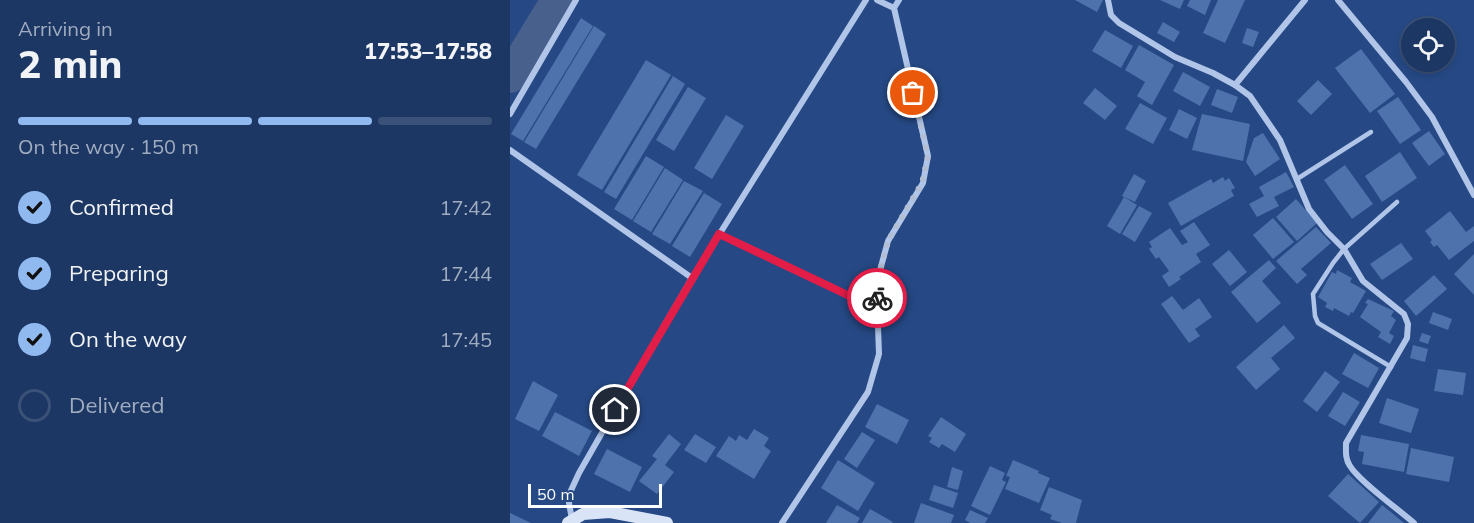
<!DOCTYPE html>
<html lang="en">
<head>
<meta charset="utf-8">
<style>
	body { margin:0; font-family:Mulish,sans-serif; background:#29426d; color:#f1f3f6; height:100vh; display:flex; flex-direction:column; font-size:22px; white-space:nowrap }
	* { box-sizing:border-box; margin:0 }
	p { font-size:20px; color:#a0acbf }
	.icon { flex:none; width:33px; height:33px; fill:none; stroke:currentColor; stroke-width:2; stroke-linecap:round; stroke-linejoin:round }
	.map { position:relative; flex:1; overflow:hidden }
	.details { display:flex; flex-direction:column; background:#1c3764; width:510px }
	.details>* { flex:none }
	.fabs { position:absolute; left:891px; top:18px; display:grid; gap:12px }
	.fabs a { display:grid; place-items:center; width:54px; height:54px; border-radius:50%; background:#1c3764; box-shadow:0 3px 9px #0003,0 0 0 2px #3a5178; font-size:30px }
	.scale { position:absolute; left:18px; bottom:15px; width:134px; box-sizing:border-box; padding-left:6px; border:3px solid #fff; border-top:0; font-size:16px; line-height:21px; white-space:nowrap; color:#fff; -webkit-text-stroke:4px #264985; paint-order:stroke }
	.pin { position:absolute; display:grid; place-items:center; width:51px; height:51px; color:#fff; margin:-26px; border:3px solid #fff; border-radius:50%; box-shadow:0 2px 6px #0007 }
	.courier { position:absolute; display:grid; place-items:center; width:60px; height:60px; margin:-30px; border:4px solid #e11d48; border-radius:50%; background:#fff; color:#222; box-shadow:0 2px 8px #0007 }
	.headline em { font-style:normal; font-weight:800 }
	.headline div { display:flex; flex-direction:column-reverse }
	.headline { display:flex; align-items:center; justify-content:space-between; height:102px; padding:0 18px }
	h1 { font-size:39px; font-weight:800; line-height:45px }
	.bar { display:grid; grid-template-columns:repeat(4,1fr); gap:9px 6px; align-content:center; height:72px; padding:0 18px }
	.bar i { height:8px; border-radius:4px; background:#3a5178 }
	.bar .selected { background:#90b9f0 }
	.bar p { grid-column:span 4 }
	ol { padding:0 18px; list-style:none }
	li { display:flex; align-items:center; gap:18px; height:66px }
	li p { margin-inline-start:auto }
	li .icon { padding:6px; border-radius:50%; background:#90b9f0; color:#111; stroke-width:4 }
	li:last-child { color:#a0acbf }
	li i { width:33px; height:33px; border:3px solid #3a5178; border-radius:50% }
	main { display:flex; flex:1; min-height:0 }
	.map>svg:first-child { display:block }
</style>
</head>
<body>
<main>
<section class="details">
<div class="headline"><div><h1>2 min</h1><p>Arriving in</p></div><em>17:53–17:58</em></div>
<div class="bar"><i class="selected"></i><i class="selected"></i><i class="selected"></i><i></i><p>On the way · 150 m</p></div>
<ol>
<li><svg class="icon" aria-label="check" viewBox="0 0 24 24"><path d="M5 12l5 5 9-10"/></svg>Confirmed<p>17:42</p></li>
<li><svg class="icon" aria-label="check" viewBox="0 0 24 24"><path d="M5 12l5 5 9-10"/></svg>Preparing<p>17:44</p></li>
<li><svg class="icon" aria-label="check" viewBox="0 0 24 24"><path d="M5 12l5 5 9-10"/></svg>On the way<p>17:45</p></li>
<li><i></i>Delivered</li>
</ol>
</section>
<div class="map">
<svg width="964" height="523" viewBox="0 0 964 523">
	<rect width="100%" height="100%" fill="#264985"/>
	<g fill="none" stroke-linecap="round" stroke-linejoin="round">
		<polyline stroke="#48608c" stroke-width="32" points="0,77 47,0"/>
	</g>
	<g fill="#4e72ac">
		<polygon points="565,0 593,0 587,12"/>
		<polygon points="650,0 674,0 670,9"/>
		<polygon points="680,0 701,0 695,15 677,6"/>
		<polygon points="708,0 735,0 715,43 693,33"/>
		<polygon points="71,18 83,26 13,141 1,134"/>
		<polygon points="653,22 670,32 664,42 647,33"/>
		<polygon points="84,26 96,34 26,149 14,142"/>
		<polygon points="737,28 749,32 743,47 732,43"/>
		<polygon points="595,30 623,46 611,68 582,51"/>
		<polygon points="629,45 664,65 642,105 627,96 635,82 615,70"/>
		<polygon points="851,49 885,94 860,113 825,68"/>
		<polygon points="136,60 161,75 92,190 67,175"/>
		<polygon points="673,72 700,87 690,106 663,91"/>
		<polygon points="163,76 175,84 106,199 94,192"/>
		<polygon points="808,80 822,94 801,115 787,101"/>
		<polygon points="178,87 196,98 164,151 146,140"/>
		<polygon points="585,88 607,106 595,120 573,103"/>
		<polygon points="707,89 728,97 722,113 701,105"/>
		<polygon points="888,97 911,130 890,144 867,111"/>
		<polygon points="630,103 657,118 643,144 615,129"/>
		<polygon points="669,109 687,118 677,139 659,130"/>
		<polygon points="692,114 740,124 733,161 682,150"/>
		<polygon points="216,115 234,126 202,179 184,168"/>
		<polygon points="919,131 935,154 919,166 902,143"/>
		<polygon points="753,133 770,159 745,176 736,162 744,138"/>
		<polygon points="890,152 907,178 872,202 855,176"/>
		<polygon points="136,156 154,167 122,220 104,209"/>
		<polygon points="835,165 863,204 842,219 814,180"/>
		<polygon points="155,168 173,180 141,232 123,221"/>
		<polygon points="776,172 784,187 764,197 769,206 747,217 739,204 754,196 749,187"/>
		<polygon points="624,174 636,181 625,202 612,196"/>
		<polygon points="713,177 715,181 719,178 725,188 721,190 724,196 671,226 658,203 701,179 703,183"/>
		<polygon points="174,181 193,191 160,244 142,234"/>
		<polygon points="194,193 212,204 180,257 162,246"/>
		<polygon points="614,197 627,205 610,234 597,226"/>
		<polygon points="786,199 807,223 787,241 766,217"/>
		<polygon points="629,206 642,213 625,242 612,234"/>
		<polygon points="940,211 956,232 964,226 964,241 939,260 927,245 924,247 920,242 922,240 915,231"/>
		<polygon points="763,218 784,242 763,259 743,235"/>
		<polygon points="684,222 700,245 686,254 691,262 669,277 671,279 659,287 652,276 659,271 649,257 646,259 639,249 642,247 639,242 660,228 672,245 678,242 670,231"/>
		<polygon points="806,227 821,243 791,269 797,275 787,284 766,261"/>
		<polygon points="891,243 903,259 872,280 860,264"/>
		<polygon points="719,250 737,272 720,286 702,264"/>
		<polygon points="964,254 964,295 944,274"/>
		<polygon points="759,260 766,268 752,281 771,303 747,323 721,292"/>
		<polygon points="827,270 842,278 840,282 856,291 843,313 841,312 839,316 824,308 823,311 815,307 817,303 808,297 822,272 826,274"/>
		<polygon points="924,275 937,289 906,316 894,301"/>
		<polygon points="662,296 673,310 689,298 702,317 685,329 690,336 679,343 651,304"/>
		<polygon points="858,299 884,311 881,316 886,320 879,333 884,336 880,344 868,337 871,332 850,317 858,304 855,303"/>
		<polygon points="923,312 942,319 938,330 919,323"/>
		<polygon points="774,325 785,338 761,358 770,369 746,390 726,367"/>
		<polygon points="912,333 921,336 918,344 909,341"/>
		<polygon points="903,345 918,349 915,362 900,358"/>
		<polygon points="844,353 869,368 858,388 832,374"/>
		<polygon points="928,369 956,373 953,395 924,391"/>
		<polygon points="815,371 830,382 807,412 793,401"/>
		<polygon points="23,381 48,395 29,431 5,419"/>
		<polygon points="833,392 850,402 835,426 818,416"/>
		<polygon points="877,398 909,409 901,433 869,423"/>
		<polygon points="367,404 399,420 387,444 355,427"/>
		<polygon points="45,412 82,431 69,456 32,436"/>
		<polygon points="431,417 456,434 445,452 432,444 429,448 419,442 422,438 418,436"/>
		<polygon points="244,429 259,438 254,446 261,451 244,479 206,456 219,436 226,441 229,435 237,440"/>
		<polygon points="352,432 365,440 347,468 334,459"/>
		<polygon points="159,434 171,444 155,465 164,472 147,494 129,481 147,459 142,456"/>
		<polygon points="185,434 206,447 196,463 174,450"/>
		<polygon points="851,435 899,444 894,472 852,464 854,452 848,451"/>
		<polygon points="901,448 944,457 939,482 896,474"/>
		<polygon points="97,449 132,467 120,492 84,474"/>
		<polygon points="328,460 365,483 348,511 311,488"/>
		<polygon points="503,460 529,471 528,473 540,478 529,503 495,489 500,477 496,476"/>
		<polygon points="480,466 495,473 492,480 496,482 480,515 461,506"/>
		<polygon points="442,467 453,471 448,490 437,487"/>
		<polygon points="838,474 869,502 850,523 818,496"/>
		<polygon points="424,485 448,493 443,508 419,500"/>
		<polygon points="539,487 572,500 566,523 552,523 540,519 542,515 530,510"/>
		<polygon points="411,503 444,515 441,523 404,523"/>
		<polygon points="327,505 350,518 347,523 316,523"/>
		<polygon points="872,505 882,513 894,523 858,523"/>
		<polygon points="360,509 383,522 382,523 352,523"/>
		<polygon points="460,510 478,518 475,523 460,523 455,520"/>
		<polygon points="0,513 21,523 0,523"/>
	</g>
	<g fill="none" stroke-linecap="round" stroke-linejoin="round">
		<g stroke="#b0c5e8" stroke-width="4.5">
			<polyline points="787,179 861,132"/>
			<polyline points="881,367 808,323 805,316 803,294 823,263 834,249 887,202"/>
		</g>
		<g stroke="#b0c5e8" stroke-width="6">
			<polyline points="367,0 384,8"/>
			<path d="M598 0 601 15 609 23 665 57 703 73 725 85 740 96 770 140 799 209 817 232 834 249 853 281 894 314 898 324 897 338 836 443C836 451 835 459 840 466 850 482 888 509 904 523"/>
			<polyline points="828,0 896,82 922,117 964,195"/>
			<polyline points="725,85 795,0"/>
			<polyline points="0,114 66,0"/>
			<polyline points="0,150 182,278"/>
			<polyline points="209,234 367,309"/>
			<polyline points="62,520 58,497 69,473 105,410 182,278 356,0"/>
			<polyline points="272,523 358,392 369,354 367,300 369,274 378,241 413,183 418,156 384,8 389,0"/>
		</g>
		<polyline stroke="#dae4f7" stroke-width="12" points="58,523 73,514 100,512 157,523"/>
	</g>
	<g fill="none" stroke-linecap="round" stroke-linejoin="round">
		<polyline stroke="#b3bfd4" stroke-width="6" stroke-dasharray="0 10.8" points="367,298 369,274 378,241 412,183 418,156 403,93"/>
		<polyline stroke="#e11d48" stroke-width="8" points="105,410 209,234 367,309 367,298"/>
	</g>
</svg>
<div class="fabs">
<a><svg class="icon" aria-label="locate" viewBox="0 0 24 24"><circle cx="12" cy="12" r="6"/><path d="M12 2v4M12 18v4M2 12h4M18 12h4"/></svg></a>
</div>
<div class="scale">50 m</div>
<div class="pin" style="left:403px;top:93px;background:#ea580c"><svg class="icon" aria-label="bag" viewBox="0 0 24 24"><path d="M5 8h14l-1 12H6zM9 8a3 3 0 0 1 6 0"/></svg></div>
<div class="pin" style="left:105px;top:410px;background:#1f2937"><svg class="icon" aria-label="home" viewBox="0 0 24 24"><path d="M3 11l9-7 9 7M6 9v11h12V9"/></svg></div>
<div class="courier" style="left:367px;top:298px"><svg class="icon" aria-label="bike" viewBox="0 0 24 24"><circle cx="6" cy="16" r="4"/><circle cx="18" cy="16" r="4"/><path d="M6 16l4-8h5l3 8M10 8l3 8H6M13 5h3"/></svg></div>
</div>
</main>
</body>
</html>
